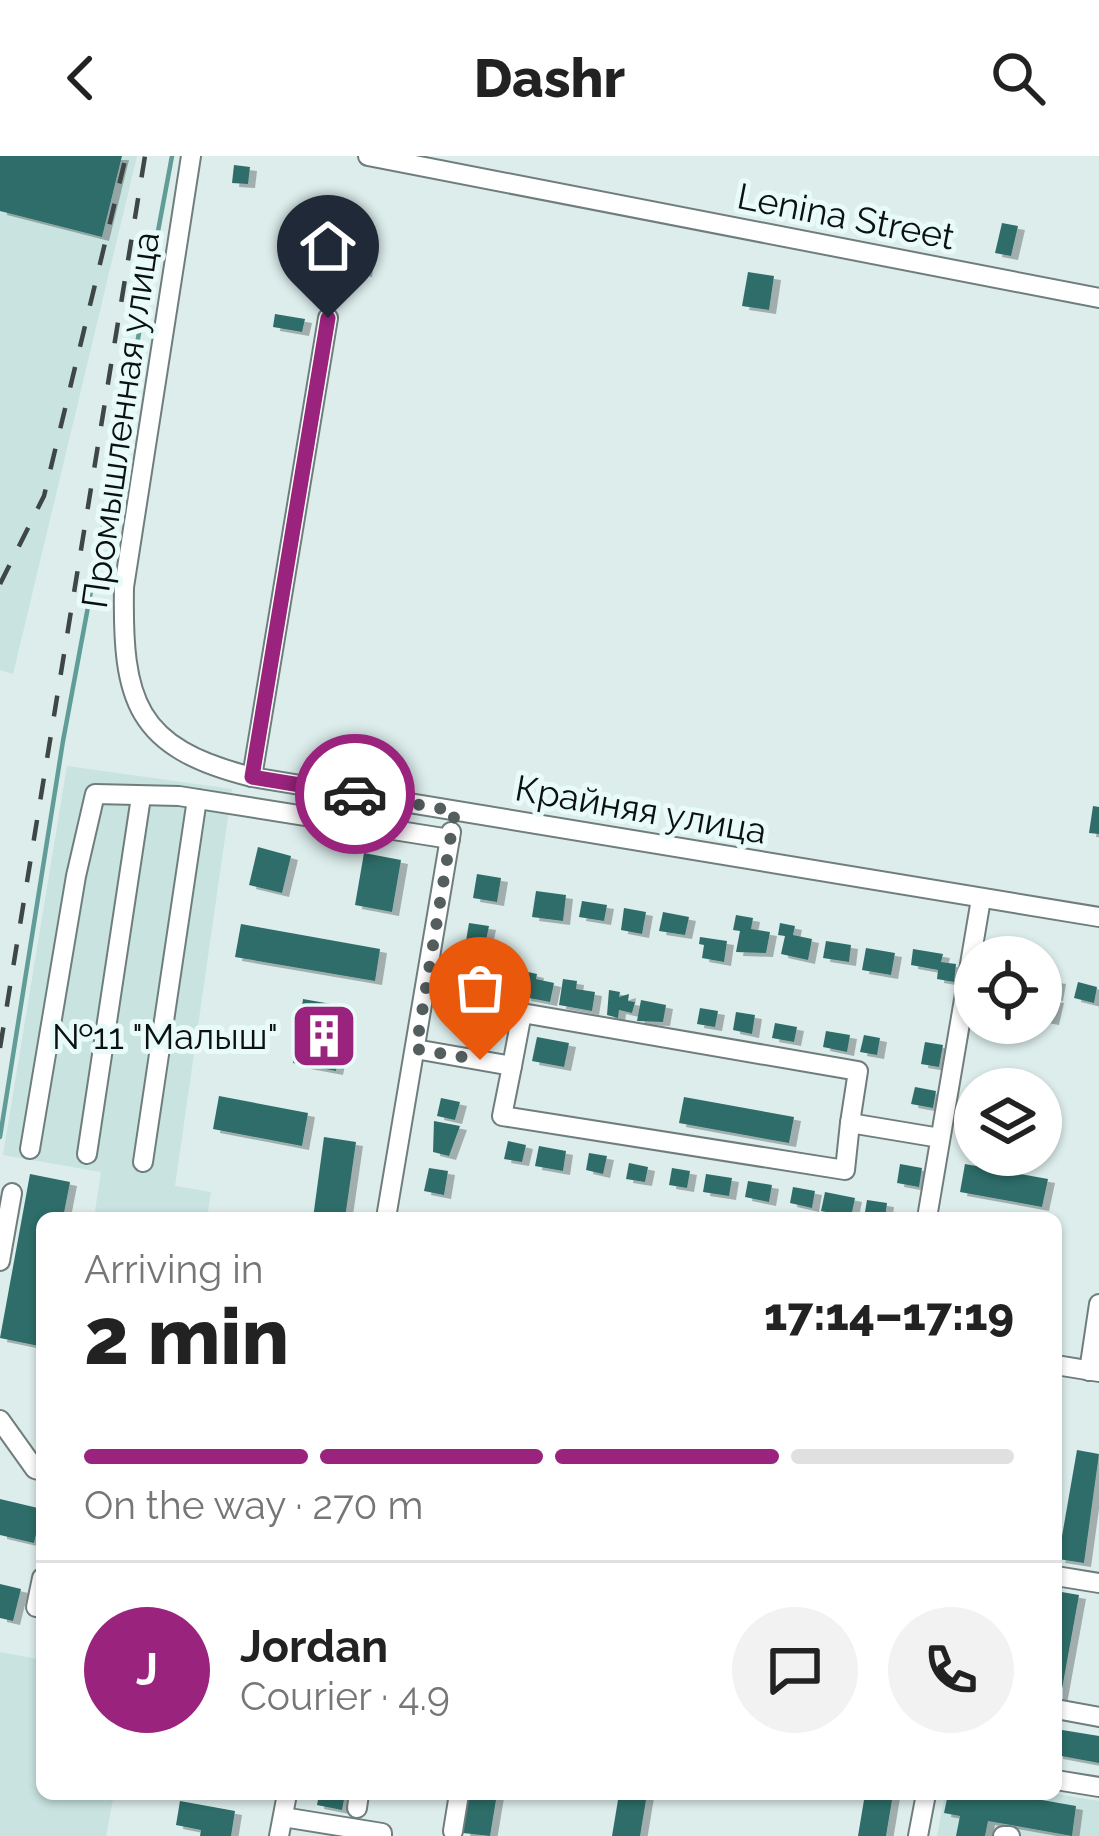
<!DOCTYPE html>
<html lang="en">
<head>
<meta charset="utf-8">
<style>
	body { margin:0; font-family:Raleway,sans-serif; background:#f2f2f2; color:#222; height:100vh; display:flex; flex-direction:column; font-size:45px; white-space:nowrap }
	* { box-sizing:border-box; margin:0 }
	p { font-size:39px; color:#767676 }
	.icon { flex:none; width:66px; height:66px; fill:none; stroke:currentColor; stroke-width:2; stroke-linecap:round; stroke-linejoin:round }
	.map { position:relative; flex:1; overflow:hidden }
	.sheet { position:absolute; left:36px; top:1056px; width:1026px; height:588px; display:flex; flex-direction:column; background:#fff; border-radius:18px; box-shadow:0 3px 9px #0004 }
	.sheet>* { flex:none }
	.tools { position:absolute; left:954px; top:780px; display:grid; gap:24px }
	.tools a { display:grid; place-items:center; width:108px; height:108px; border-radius:50%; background:#fff; box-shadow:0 3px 9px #0004; font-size:60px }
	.pin { position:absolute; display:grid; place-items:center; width:102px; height:102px; color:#fff; margin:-123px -51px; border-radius:50% 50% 50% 0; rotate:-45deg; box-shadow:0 0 12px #0007 }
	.pin .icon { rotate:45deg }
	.courier { position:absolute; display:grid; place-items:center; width:120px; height:120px; margin:-60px; border:9px solid #9a237d; border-radius:50%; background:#fff; color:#222; box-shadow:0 3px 15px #0007 }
	.summary em { font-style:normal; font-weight:800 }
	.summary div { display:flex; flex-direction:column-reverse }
	.summary { display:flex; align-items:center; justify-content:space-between; height:204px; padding:0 48px }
	h1 { font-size:78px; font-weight:800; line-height:90px }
	.bar { display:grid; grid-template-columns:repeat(4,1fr); gap:18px 12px; align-content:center; height:144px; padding:0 48px }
	.bar i { height:15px; border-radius:9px; background:#e0e0e0 }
	.bar .on { background:#9a237d }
	.bar p { grid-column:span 4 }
	.line { display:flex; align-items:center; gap:30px; padding:0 48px; border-top:3px solid #e0e0e0 }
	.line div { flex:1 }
	.round { display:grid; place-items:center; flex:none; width:126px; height:126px; border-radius:63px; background:#f2f2f2 }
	header { display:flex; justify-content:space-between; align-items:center; height:156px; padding:0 48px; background:#fff; font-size:54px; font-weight:800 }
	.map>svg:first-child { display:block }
</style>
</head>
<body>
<header><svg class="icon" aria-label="back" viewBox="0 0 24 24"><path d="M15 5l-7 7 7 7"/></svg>Dashr<svg class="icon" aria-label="search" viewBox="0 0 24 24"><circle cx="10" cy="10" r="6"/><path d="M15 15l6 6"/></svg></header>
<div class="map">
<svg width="1099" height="1680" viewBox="0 0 1099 1680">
	<defs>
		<filter id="shadow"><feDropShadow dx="7" dy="4" stdDeviation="0" flood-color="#0004"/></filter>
	</defs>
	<rect width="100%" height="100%" fill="#dcedec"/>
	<g fill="#c8e3e0">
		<polygon points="0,0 137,0 13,518 0,514"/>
		<polygon points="67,610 232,633 175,1030 211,1036 207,1062 94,1062 101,1016 3,999"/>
		<polygon points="0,1496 42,1504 42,1638 114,1638 106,1680 0,1680"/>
		<polygon points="945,1638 1056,1638 1099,1645 1099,1680 937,1680"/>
	</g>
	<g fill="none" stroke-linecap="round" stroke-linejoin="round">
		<polyline stroke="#609d98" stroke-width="4.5" points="0,981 63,585 172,0"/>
	</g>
	<g fill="#2f6d69" filter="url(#shadow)">
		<polygon points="0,0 122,0 102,81 0,55"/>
		<polygon points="234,9 250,11 248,28 232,27"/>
		<polygon points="1002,67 1018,70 1011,100 995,97"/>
		<polygon points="353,99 367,101 365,117 351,115"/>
		<polygon points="748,116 774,120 769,154 742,150"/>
		<polygon points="275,158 305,163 302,176 273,171"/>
		<polygon points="1093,650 1099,651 1099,678 1089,677"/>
		<polygon points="258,691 291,700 282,737 249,729"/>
		<polygon points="364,697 401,704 392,756 355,749"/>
		<polygon points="477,718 501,722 497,746 473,742"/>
		<polygon points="536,735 566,739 563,765 532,761"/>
		<polygon points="582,745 607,749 604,765 579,761"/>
		<polygon points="624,752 646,756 642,778 621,774"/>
		<polygon points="663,756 689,761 685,779 659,775"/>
		<polygon points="736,759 753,762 751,773 770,776 766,797 736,796 740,775 733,774"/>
		<polygon points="469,767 489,770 485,789 466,785"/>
		<polygon points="780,767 795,770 793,779 812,783 808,804 781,798 785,780 778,779"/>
		<polygon points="241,768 380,793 375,825 235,801"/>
		<polygon points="700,781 727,785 724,806 702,802 704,789 699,788"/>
		<polygon points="826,785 851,789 849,806 823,802"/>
		<polygon points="866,792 895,797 891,819 862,814"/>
		<polygon points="913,793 943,798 941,806 956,808 954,826 937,823 938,814 911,809"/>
		<polygon points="463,802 482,804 479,827 460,824"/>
		<polygon points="528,816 537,818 536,823 554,827 550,846 524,841"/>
		<polygon points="1041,821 1059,824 1056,841 1041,838"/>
		<polygon points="563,823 577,825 576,833 595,836 592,855 559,849"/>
		<polygon points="1078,826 1097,831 1094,847 1074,842"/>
		<polygon points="609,834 620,836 619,841 629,838 628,845 635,846 632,857 619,854 618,862 607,859"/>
		<polygon points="1044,840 1057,843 1052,865 1041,863"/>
		<polygon points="303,843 348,851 345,866 340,865 334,898 339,900 336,915 293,907 295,893 307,896 314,860 301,858"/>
		<polygon points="641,844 666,849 663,866 637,865"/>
		<polygon points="456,850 475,854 471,876 452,872"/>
		<polygon points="700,852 718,855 715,871 697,868"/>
		<polygon points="736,856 755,859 752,878 733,874"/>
		<polygon points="775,867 797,871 794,886 772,882"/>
		<polygon points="826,875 850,879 847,896 823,891"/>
		<polygon points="864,879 880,882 877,899 860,896"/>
		<polygon points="537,881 569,887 564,911 532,905"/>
		<polygon points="925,886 943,889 939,911 921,908"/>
		<polygon points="915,931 936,935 933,952 911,948"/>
		<polygon points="219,940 308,957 302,990 213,973"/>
		<polygon points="684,941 794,961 789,987 679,967"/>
		<polygon points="441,942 460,946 455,964 437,960"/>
		<polygon points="434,965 460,970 449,1000 433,996"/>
		<polygon points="324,981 356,986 345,1062 313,1062"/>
		<polygon points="508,985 526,989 522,1006 504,1003"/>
		<polygon points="539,990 566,995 563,1015 535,1010"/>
		<polygon points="589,997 607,1000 603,1018 586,1014"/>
		<polygon points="629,1007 648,1011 645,1026 626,1023"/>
		<polygon points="900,1008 922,1012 919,1031 897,1027"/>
		<polygon points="965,1008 1048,1023 1042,1051 960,1036"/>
		<polygon points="429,1012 448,1015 444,1039 424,1035"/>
		<polygon points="672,1012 690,1015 687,1032 669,1029"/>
		<polygon points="30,1018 70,1026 63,1062 42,1062 39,1190 0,1182"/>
		<polygon points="706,1018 732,1022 729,1040 703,1036"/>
		<polygon points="748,1025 772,1029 769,1046 745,1041"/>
		<polygon points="793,1031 815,1035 812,1052 790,1047"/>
		<polygon points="825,1036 855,1042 851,1061 821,1055"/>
		<polygon points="867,1044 887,1047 885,1062 864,1062"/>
		<polygon points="1077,1294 1099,1298 1084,1407 1058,1403"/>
		<polygon points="0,1343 42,1353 34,1387 0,1379"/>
		<polygon points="0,1428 21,1433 13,1465 0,1462"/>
		<polygon points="1056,1435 1079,1439 1058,1555 1056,1555"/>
		<polygon points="1056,1573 1099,1580 1099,1607 1056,1599"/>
		<polygon points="319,1638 345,1638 342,1654 317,1649"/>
		<polygon points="469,1638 497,1638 490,1680 463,1677"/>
		<polygon points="619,1638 647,1638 640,1680 612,1680"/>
		<polygon points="865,1638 893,1638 886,1680 858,1680"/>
		<polygon points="948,1638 1008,1638 1076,1650 1072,1680 988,1665 985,1680 956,1680 960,1660 944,1657"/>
		<polygon points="180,1645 235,1655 231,1680 200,1680 201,1674 176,1669"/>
	</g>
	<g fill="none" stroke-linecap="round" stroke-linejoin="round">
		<g stroke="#6f7e7d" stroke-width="22">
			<g id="minor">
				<path d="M191 0 124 431C122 545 135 592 252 621L1099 761"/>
				<polyline points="368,0 1099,142"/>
				<polyline points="252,621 328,162"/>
				<polyline points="415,893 512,910 522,857 858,915 850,967 940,982"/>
				<polyline points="512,910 502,960 845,1014 850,967"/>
				<polyline points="30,993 76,720 95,638 179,640 450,683"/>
				<polyline points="87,998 141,641"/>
				<polyline points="143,1006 197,643"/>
				<polyline points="386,1062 451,676"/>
				<polyline points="927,1062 981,743"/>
				<polyline points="0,1105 12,1037"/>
				<polyline points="1056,1209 1099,1216"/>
				<polyline points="1089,1215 1099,1148"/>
				<polyline points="0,1264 35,1313 42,1315"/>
				<polyline points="1056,1420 1099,1427"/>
				<polyline points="36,1451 42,1422"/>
				<polyline points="1056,1553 1099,1561"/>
				<polyline points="1056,1624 1099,1631"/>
				<polyline points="357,1652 359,1638"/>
				<polyline points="283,1661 382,1677 382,1680"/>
				<polyline points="453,1675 459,1638"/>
				<polyline points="279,1680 287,1638"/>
				<polyline points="918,1680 926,1638"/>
				<polyline points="1003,1680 1010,1680"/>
			</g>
		</g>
		<use href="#minor" stroke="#fff" stroke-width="18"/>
		<g stroke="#3e4646" stroke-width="4.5" stroke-dasharray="21 21" stroke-linecap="butt">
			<polyline points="0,428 44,340 126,0"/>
			<polyline points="0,892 145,0"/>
		</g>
	</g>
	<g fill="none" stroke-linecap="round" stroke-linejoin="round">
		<polyline stroke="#545e5e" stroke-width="12" stroke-dasharray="0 21.6" points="355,638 455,655 416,893 480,904"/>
		<polyline stroke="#9a237d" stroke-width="15" points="328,162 252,621 355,638"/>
	</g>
	<defs>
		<g id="building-square" transform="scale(3.45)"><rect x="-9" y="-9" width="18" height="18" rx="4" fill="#9a237d" stroke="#e9fbf9"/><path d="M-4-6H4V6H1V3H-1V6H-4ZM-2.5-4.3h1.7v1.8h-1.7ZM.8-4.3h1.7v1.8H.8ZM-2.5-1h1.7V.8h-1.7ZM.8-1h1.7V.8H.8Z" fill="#fff"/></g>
	</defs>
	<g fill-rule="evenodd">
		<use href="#building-square" x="324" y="880"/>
	</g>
	<g text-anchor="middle" stroke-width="10" stroke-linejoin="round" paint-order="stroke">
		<g font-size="36" fill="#0b1111" stroke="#e9fbf9">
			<text transform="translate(846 60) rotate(11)" y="13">Lenina Street</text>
			<text transform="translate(120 264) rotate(-82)" y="13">Промышленная улица</text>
			<text transform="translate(641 653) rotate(10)" y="13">Крайняя улица</text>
		</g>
		<g font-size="36" fill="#0b1111" stroke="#e9fbf9" text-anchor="end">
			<text x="278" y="893">№11 "Малыш"</text>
		</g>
	</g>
</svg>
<div class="tools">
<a><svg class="icon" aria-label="locate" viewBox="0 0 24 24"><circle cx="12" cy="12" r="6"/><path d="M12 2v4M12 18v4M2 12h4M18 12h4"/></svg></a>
<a><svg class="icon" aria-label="layers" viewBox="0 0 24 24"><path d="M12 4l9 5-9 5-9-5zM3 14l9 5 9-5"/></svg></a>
</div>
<div class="pin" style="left:480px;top:904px;background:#ea580c"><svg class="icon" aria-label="bag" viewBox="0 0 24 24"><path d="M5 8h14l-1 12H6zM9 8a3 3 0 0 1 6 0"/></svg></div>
<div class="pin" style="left:328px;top:162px;background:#1f2937"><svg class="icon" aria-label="home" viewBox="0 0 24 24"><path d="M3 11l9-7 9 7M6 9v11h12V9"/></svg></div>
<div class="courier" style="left:355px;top:638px"><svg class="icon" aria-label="car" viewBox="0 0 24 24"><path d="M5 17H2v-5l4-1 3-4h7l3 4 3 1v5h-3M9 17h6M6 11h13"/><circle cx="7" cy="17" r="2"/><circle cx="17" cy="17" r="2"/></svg></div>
<section class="sheet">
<div class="summary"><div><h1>2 min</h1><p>Arriving in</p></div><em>17:14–17:19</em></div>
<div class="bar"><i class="on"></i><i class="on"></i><i class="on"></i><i></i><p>On the way · 270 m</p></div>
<div class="line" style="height:216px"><b class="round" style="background:#9a237d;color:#fff">J</b><div><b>Jordan</b><p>Courier · 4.9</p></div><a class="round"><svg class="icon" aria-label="chat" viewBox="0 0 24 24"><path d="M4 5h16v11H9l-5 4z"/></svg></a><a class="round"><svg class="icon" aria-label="phone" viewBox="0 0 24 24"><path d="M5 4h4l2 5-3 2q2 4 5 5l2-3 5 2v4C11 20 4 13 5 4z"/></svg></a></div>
</section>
</div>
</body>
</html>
